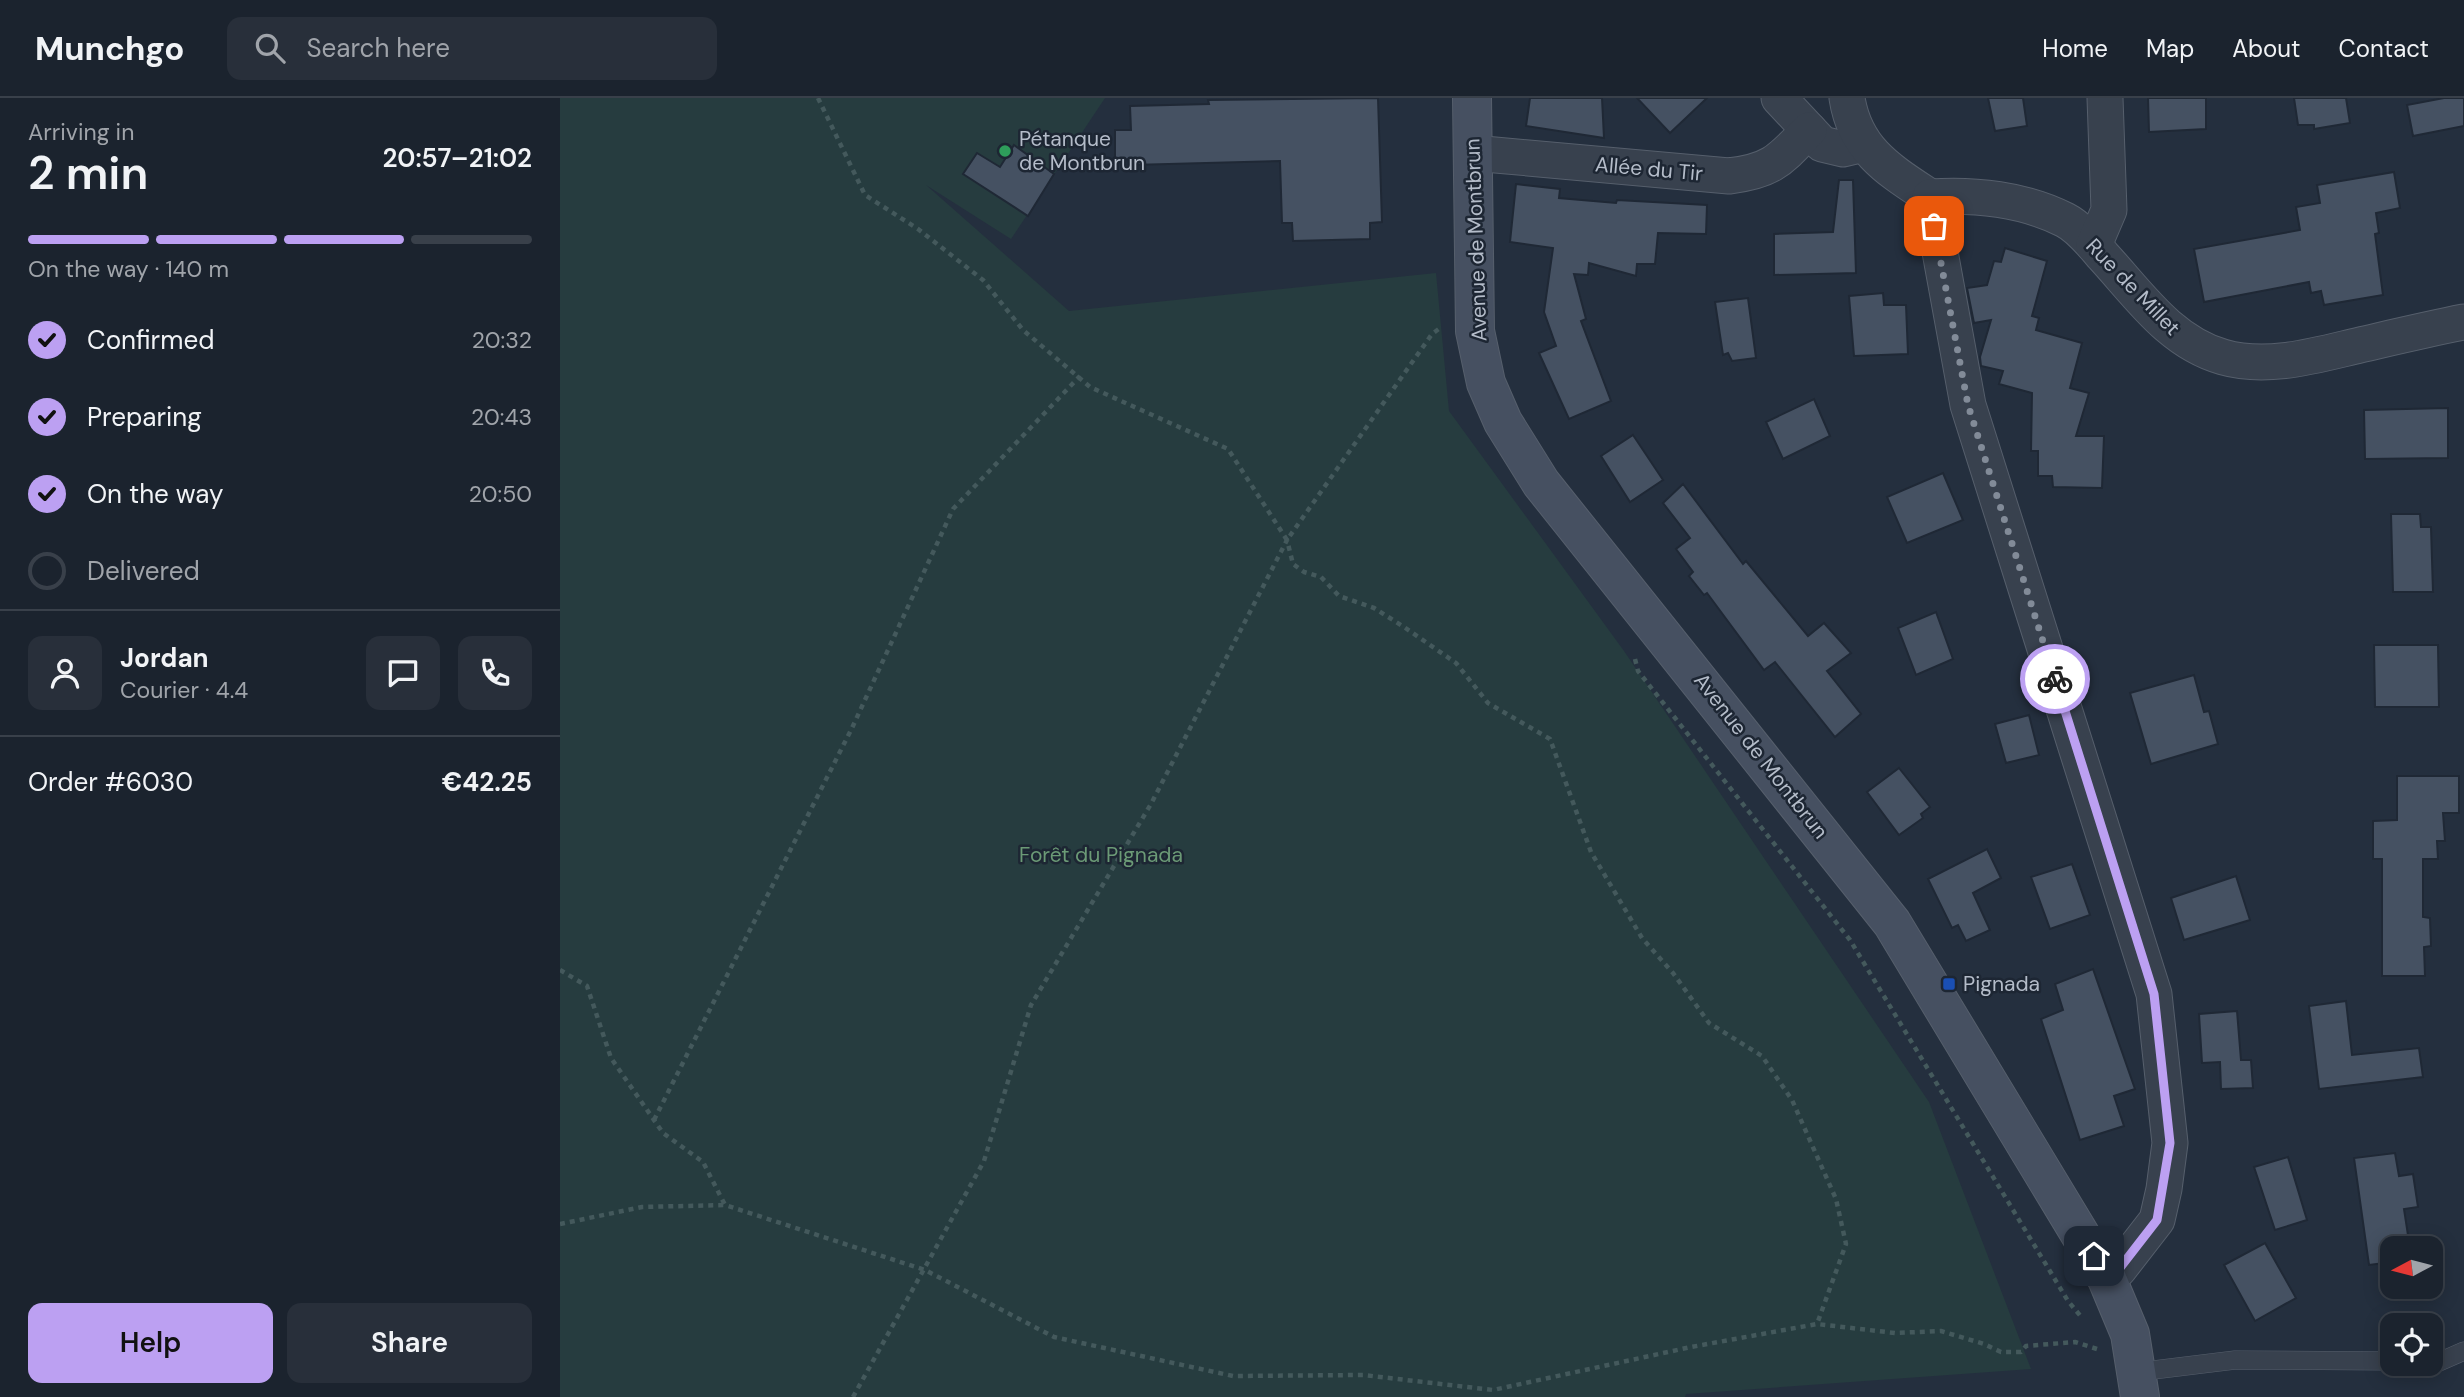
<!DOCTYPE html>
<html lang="en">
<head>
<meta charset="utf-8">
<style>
	body { margin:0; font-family:"DM Sans",sans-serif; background:#282f3a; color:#f1f3f6; height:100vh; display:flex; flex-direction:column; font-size:26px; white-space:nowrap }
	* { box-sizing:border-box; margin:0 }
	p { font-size:23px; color:#a0a4aa }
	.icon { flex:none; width:38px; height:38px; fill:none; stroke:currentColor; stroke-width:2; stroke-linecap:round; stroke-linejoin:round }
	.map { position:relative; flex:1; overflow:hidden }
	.sheet { display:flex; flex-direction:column; background:#1b232e; width:560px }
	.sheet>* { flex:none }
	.needle { width:46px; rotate:263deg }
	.buttons { position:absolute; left:1820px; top:1138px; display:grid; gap:14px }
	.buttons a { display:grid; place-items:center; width:63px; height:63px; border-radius:14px; background:#1b232e; box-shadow:0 4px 18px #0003,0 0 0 2px #39404a; font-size:35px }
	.pin { position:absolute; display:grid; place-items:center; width:60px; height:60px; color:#fff; margin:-30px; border-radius:14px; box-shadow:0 4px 10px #0006 }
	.courier { position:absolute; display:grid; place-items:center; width:70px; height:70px; margin:-35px; border:5px solid #bca0f2; border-radius:50%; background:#fff; color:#222; box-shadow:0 2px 9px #0007 }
	.head em { font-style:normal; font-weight:600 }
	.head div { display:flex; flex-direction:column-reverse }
	.head { display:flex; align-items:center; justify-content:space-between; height:119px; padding:0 28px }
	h1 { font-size:46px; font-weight:600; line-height:52px }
	.bar { display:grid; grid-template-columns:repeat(4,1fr); gap:10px 7px; align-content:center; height:84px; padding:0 28px }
	.bar i { height:9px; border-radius:5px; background:#39404a }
	.bar .active { background:#bca0f2 }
	.bar p { grid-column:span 4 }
	.line { display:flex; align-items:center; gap:18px; padding:0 28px; border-top:2px solid #39404a }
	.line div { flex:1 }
	.round { display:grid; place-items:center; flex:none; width:74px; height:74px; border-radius:14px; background:#282f3a }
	ol { padding:0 28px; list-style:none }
	li { display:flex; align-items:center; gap:21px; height:77px }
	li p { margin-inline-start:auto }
	li .icon { padding:7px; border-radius:50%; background:#bca0f2; color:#111; stroke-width:4 }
	li:last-child { color:#a0a4aa }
	li i { width:38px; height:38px; border:4px solid #39404a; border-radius:50% }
	.cta { display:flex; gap:14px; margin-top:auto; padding:14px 28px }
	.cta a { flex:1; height:80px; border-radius:14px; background:#bca0f2; color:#111; font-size:28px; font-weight:600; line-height:80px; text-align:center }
	.cta a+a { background:#282f3a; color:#f1f3f6 }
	header { display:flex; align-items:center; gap:42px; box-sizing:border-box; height:98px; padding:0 35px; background:#1b232e; border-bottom:2px solid #39404a }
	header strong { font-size:33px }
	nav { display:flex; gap:38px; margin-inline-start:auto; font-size:24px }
	.search { width:490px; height:63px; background:#282f3a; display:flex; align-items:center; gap:18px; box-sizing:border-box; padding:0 24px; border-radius:14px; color:#a0a4aa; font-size:26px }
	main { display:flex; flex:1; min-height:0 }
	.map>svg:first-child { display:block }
</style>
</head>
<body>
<header>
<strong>Munchgo</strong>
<div class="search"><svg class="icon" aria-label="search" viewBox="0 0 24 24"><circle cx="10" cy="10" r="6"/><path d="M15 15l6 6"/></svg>Search here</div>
<nav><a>Home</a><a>Map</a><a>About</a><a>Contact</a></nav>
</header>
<main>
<section class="sheet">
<div class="head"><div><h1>2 min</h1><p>Arriving in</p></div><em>20:57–21:02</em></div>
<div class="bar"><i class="active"></i><i class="active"></i><i class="active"></i><i></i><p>On the way · 140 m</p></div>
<ol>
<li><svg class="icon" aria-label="check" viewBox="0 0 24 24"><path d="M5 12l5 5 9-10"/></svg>Confirmed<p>20:32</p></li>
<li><svg class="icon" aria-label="check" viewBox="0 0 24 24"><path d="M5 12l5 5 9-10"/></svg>Preparing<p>20:43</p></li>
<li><svg class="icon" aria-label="check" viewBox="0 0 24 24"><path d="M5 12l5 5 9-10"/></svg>On the way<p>20:50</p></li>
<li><i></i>Delivered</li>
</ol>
<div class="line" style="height:126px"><a class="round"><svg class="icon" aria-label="person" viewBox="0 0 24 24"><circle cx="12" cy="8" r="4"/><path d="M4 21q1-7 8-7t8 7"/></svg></a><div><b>Jordan</b><p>Courier · 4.4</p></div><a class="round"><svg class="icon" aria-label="chat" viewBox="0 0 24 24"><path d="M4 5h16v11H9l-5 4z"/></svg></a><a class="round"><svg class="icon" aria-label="phone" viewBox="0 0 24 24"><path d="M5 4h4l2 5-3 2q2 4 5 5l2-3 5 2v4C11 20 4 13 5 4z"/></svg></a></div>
<div class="line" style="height:91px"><div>Order #6030</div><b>€42.25</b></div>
<div class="cta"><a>Help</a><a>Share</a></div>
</section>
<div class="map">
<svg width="1904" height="1299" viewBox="0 0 1904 1299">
	<rect width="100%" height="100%" fill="#242f3e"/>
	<polygon fill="#263c3f" points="0,0 545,0 451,141 366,87 509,213 876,175 889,313 1064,553 1369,1004 1471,1271 1126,1296 1125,1299 0,1299"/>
	<g fill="#455162" stroke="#1f2835" stroke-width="2">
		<polygon points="818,0 822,124 810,125 810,141 733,143 732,125 722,125 720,63 571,67 571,61 555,62 555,32 571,32 570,8 649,6 648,2"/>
		<polygon points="970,0 1042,0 1044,40 966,28"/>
		<polygon points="1077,0 1147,0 1110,35"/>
		<polygon points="1428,0 1463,0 1467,28 1435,33"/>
		<polygon points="1588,0 1646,0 1646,31 1589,34"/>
		<polygon points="1734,0 1786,0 1790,25 1754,31 1754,27 1738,27"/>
		<polygon points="1884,0 1904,0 1904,28 1853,38 1847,7"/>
		<polygon points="454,47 494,76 468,118 403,76 417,55 440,69"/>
		<polygon points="1834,74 1840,110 1816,115 1819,135 1815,136 1823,197 1764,207 1761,193 1751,195 1749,184 1644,204 1634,151 1740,132 1736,109 1760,105 1757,87"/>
		<polygon points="1279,82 1293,82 1296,175 1214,177 1214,136 1273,134"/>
		<polygon points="956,86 1000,91 999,100 1056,105 1057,102 1147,107 1146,136 1098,135 1095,166 1077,166 1076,178 1029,165 1028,177 1014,176 1026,221 1021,223 1051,303 1009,321 979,255 996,248 984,214 993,150 950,144"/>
		<polygon points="1445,150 1487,163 1472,218 1479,220 1476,232 1522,245 1510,290 1529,295 1516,338 1544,338 1542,390 1493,389 1492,378 1478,378 1478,353 1471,353 1472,295 1439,286 1443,273 1421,268 1420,259 1431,222 1414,225 1407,190 1427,187 1434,163 1441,164"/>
		<polygon points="1323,195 1324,207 1346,207 1348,256 1294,258 1289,198"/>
		<polygon points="1188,200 1196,260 1172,263 1168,255 1163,257 1155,204"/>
		<polygon points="1254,301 1270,338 1223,361 1206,324"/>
		<polygon points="1888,310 1888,360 1805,361 1804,312"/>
		<polygon points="1073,337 1103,382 1070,404 1041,358"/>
		<polygon points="1383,375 1403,422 1347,445 1327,399"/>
		<polygon points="1123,386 1183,466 1186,463 1248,538 1264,525 1291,555 1267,573 1301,616 1275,639 1215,564 1204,572 1147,495 1144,497 1129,478 1133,474 1116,451 1130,440 1103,405"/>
		<polygon points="1831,416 1860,416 1861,429 1871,429 1873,494 1833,494"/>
		<polygon points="1376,514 1393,561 1356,577 1338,530"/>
		<polygon points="1814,547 1878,547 1879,609 1815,609"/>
		<polygon points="1634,577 1644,614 1649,613 1658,646 1591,666 1570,595"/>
		<polygon points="1469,617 1479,657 1446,665 1435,626"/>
		<polygon points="1339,670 1370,709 1361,716 1363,720 1339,737 1307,694"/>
		<polygon points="1837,678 1899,678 1899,715 1883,715 1885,743 1877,743 1878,761 1863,761 1863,819 1870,820 1871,848 1864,849 1865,878 1822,878 1822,761 1813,761 1813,723 1837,722"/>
		<polygon points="1427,751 1441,780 1413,795 1430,832 1406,843 1398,827 1392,830 1368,781"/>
		<polygon points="1512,766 1530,817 1490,831 1471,779"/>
		<polygon points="1676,778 1690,822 1624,842 1611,800"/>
		<polygon points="1533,871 1575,991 1554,998 1564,1028 1520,1042 1481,921 1503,912 1495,886"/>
		<polygon points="1786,903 1792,957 1859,950 1863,979 1759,991 1749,908"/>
		<polygon points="1677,913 1681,962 1691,962 1693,990 1661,991 1660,964 1642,965 1639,916"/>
		<polygon points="1835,1055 1839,1078 1853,1076 1858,1109 1844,1111 1850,1150 1832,1150 1832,1164 1809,1167 1794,1060"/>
		<polygon points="1728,1059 1747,1122 1715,1132 1694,1069"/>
		<polygon points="1705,1145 1736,1200 1695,1223 1664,1167"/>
	</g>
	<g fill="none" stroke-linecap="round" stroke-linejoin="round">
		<g stroke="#565f6c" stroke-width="19">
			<g id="lane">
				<polyline points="1871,1264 1879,1264 1904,1253"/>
				<polyline points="1577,1274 1675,1262 1832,1263"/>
			</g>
		</g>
		<g stroke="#565f6c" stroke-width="37">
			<g id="street">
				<polyline points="1219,0 1262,46 1283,51 1304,46"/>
				<path d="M1287 0C1295 52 1329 72 1370 99L1408 307 1594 896 1610 1045 1604 1091 1597 1122 1559 1171 1547 1181"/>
				<path d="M913 55 1169 78C1212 73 1220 62 1249 32"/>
				<path d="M1370 99C1414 96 1464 101 1505 122 1519 129 1533 146 1543 158 1579 197 1610 244 1663 259 1708 272 1757 257 1800 247 1835 239 1869 231 1904 224"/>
				<polyline points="1534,147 1549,112 1545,0"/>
			</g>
		</g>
		<g stroke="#565f6c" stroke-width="40">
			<polyline id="secondary" points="912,0 915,233 926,285 943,324 981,385 1332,825 1547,1181 1570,1236 1580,1299"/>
		</g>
		<g stroke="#44595c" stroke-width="4.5" stroke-dasharray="5 5" stroke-linecap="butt">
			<polyline points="258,0 305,97 358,131 423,182 463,232 530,289 668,351 727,442 872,236 880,230"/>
			<polyline points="1075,561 1078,573 1290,842 1508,1203 1523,1221"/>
			<polyline points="0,872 27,888 51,960 103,1035 143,1064 165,1107 365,1172 494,1239 673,1278 803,1277 933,1292 1131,1249 1257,1226 1335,1235 1381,1233 1424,1246 1441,1254 1461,1254 1466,1248 1515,1244 1537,1251"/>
			<polyline points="94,1022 292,630 393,411 520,278"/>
			<polyline points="0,1126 82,1109 165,1107"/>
			<polyline points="293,1299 424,1063 471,907 591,706 727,442 733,466 744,474 761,479 779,498 814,510 844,529 896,565 928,605 990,641 1031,754 1082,840 1113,875 1149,925 1202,958 1232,1002 1276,1101 1286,1146 1257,1226"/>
		</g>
		<use href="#lane" stroke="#38414e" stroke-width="18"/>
		<use href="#street" stroke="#38414e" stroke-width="35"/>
		<use href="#secondary" stroke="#465061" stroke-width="38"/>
	</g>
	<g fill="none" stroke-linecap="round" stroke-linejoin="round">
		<polyline stroke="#828b98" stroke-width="7" stroke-dasharray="0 12.6" points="1374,128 1408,307 1495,581"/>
		<polyline stroke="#bca0f2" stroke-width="9" points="1495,581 1594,896 1610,1045 1597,1122 1559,1171 1547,1181 1534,1158"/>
	</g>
	<circle fill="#2e9e5b" stroke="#1d2633" stroke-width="2.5" cx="445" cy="53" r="7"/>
	<rect fill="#1a4fb4" stroke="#1d2633" stroke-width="2.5" x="1382" y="879" width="14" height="14" rx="3.5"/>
	<g text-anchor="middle" stroke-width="5" stroke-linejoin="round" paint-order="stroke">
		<g font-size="21" fill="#b4bcc9" stroke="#1d2633" text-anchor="start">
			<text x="459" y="48">Pétanque<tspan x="459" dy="24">de Montbrun</tspan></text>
			<text x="1403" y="893">Pignada</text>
		</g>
		<g font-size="21" fill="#b4bcc9" stroke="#1d2633">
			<text transform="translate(1089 71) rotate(5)" y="7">Allée du Tir</text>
			<text transform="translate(916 142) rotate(-92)" y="7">Avenue de Montbrun</text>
			<text transform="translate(1573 189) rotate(46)" y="7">Rue de Millet</text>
			<text transform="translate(1201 658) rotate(52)" y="7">Avenue de Montbrun</text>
		</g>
		<g font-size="21" fill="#6b9a76" stroke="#1d2633">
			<text x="541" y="764">Forêt du Pignada</text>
		</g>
	</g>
</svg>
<div class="buttons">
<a><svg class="needle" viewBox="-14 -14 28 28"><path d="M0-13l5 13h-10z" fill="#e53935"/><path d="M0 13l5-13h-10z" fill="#a0a4aa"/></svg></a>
<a><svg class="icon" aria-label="locate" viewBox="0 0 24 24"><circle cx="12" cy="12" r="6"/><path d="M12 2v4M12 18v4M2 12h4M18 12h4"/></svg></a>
</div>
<div class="pin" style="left:1374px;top:128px;background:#ea580c"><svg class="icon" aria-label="bag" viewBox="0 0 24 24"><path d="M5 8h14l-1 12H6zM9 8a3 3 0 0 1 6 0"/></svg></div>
<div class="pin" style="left:1534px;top:1158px;background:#1f2937"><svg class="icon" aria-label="home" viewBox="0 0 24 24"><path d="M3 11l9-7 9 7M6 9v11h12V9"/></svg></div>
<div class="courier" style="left:1495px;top:581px"><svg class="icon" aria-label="bike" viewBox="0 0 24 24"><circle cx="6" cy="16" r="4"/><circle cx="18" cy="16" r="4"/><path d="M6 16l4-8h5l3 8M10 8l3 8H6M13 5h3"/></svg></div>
</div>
</main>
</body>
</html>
